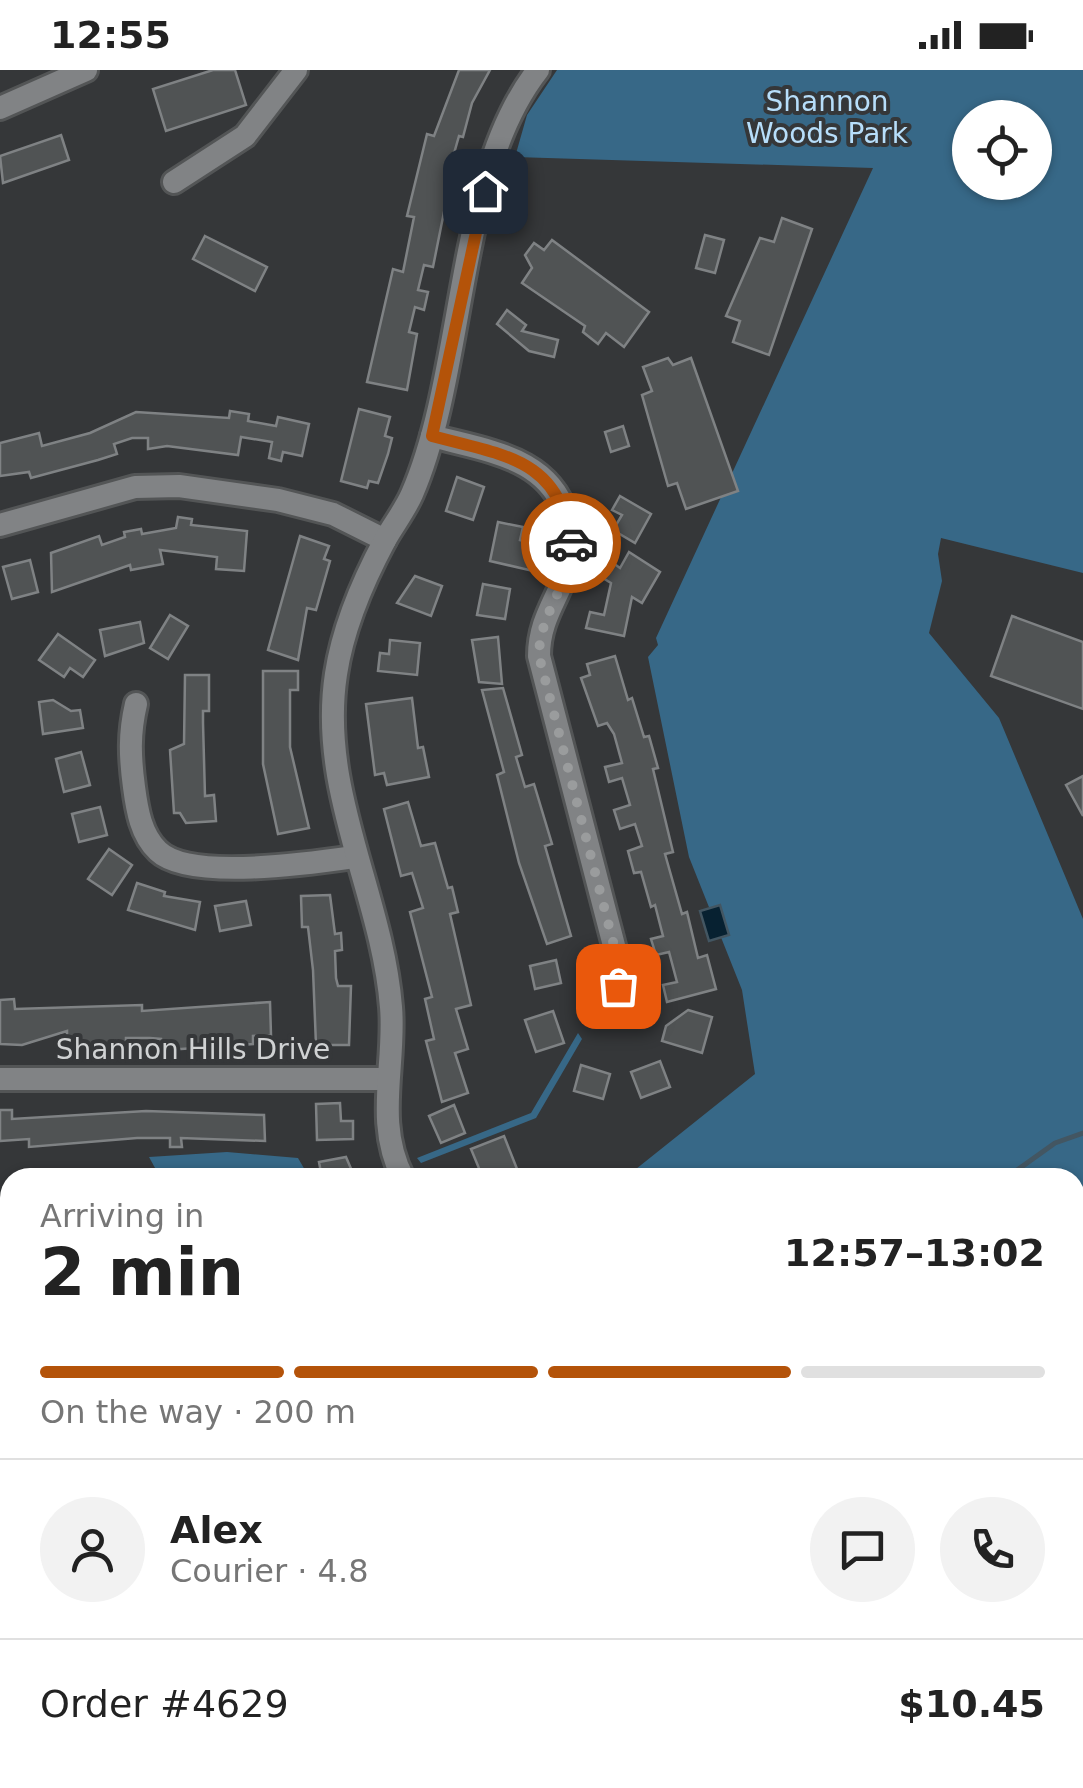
<!DOCTYPE html>
<html lang="en">
<head>
<meta charset="utf-8">
<style>
	body { margin:0; font-family:"DejaVu Sans",sans-serif; background:#f2f2f2; color:#222; height:100vh; display:flex; flex-direction:column; font-size:38px; white-space:nowrap }
	* { box-sizing:border-box; margin:0 }
	p { font-size:32px; color:#767676 }
	.icon { flex:none; width:55px; height:55px; fill:none; stroke:currentColor; stroke-width:2; stroke-linecap:round; stroke-linejoin:round }
	.map { position:relative; flex:1; overflow:hidden }
	.side { position:absolute; left:0px; top:1098px; width:1085px; height:622px; display:flex; flex-direction:column; background:#fff; border-radius:30px 30px 0 0; box-shadow:0 2px 8px #0004 }
	.side>* { flex:none }
	.fabs { position:absolute; left:952px; top:30px; display:grid; gap:20px }
	.fabs a { display:grid; place-items:center; width:100px; height:100px; border-radius:50%; background:#fff; box-shadow:0 2px 8px #0004; font-size:50px }
	.pin { position:absolute; display:grid; place-items:center; width:85px; height:85px; color:#fff; margin:-42px; border-radius:20px; box-shadow:0 5px 15px #0006 }
	.courier { position:absolute; display:grid; place-items:center; width:100px; height:100px; margin:-50px; border:8px solid #b45309; border-radius:50%; background:#fff; color:#222; box-shadow:0 2px 12px #0007 }
	.summary em { font-style:normal; font-weight:700 }
	.summary div { display:flex; flex-direction:column-reverse }
	.summary { display:flex; align-items:center; justify-content:space-between; height:170px; padding:0 40px }
	h1 { font-size:65px; font-weight:700; line-height:75px }
	.bar { display:grid; grid-template-columns:repeat(4,1fr); gap:15px 10px; align-content:center; height:120px; padding:0 40px }
	.bar i { height:12px; border-radius:8px; background:#e0e0e0 }
	.bar .current { background:#b45309 }
	.bar p { grid-column:span 4 }
	.line { display:flex; align-items:center; gap:25px; padding:0 40px; border-top:2px solid #e0e0e0 }
	.line div { flex:1 }
	.round { display:grid; place-items:center; flex:none; width:105px; height:105px; border-radius:52px; background:#f2f2f2 }
	.status { display:flex; justify-content:space-between; align-items:center; height:70px; padding:0 50px; background:#fff; direction:ltr }
	.status svg { height:28px; fill:currentColor }
	.map>svg:first-child { display:block }
</style>
</head>
<body>
<div class="status"><b>12:55</b><svg viewBox="0 0 49 12"><path d="M0 12V9h3v3zM5 12V6h3v6zM10 12V3h3v9zM15 12V0h3v12zM26 1h20v11H26zM47 4h2v5h-2z"/></svg></div>
<div class="map">
<svg width="1083" height="1718" viewBox="0 0 1083 1718">
	<rect width="100%" height="100%" fill="#353739"/>
	<g fill="#376887" fill-rule="evenodd">
		<path d="M557 0H1083V503L941 468 938 484 942 511 929 563 999 648 1083 849V1345L1075 1347V1108L626 1107 755 1004 742 920 689 787 648 587 658 575 656 568 873 98 515 87 527 45ZM970 48H1035V112H970Z"/>
		<polygon points="578,963 582,969 536,1048 421,1093 417,1088 531,1043"/>
		<polygon points="227,1082 298,1088 309,1107 160,1107 149,1087"/>
		<polygon points="0,1332 10,1342 10,1499 0,1515"/>
		<polygon points="0,1612 10,1618 10,1710 681,1710 703,1718 0,1718"/>
	</g>
	<polygon fill="#072131" stroke="#435662" stroke-width="2.5" points="720,835 729,865 709,871 700,841"/>
	<g fill="none" stroke-linecap="round" stroke-linejoin="round">
		<g stroke="#435662" stroke-width="5">
			<polyline points="1006,1108 1055,1073 1083,1063"/>
			<polyline points="0,1633 10,1607"/>
		</g>
	</g>
	<g fill="#505354" stroke="#7f8284" stroke-width="2.5">
		<polygon points="213,0 235,0 246,35 166,61 153,19"/>
		<polygon points="459,0 490,0 472,33 463,67 459,66 451,94 458,96 450,112 433,197 424,195 418,220 428,222 424,240 415,237 409,262 417,264 407,320 367,312 393,199 403,202 414,147 407,146 427,64 434,66"/>
		<polygon points="61,65 69,90 3,113 0,86"/>
		<polygon points="782,148 812,159 769,285 733,272 740,251 726,246 760,168 774,172"/>
		<polygon points="705,165 724,170 715,203 696,198"/>
		<polygon points="205,166 267,197 255,221 193,189"/>
		<polygon points="552,170 649,242 624,277 606,263 598,274 583,262 585,256 522,213 532,198 525,185 534,173 544,180"/>
		<polygon points="507,240 526,255 522,261 558,270 554,287 529,281 497,254"/>
		<polygon points="668,288 673,295 691,288 738,421 686,439 677,413 668,416 642,325 652,321 643,297"/>
		<polygon points="359,339 390,347 385,366 392,368 388,384 378,413 369,411 367,418 341,411"/>
		<polygon points="230,341 249,344 248,351 276,356 278,347 309,354 302,386 283,382 281,391 269,388 272,372 241,367 238,385 167,376 148,379 148,368 132,368 114,374 117,384 98,390 31,408 29,402 0,406 0,373 39,363 42,376 90,363 136,342 229,348"/>
		<polygon points="623,356 629,376 611,382 605,362"/>
		<polygon points="457,407 484,417 473,450 446,441"/>
		<polygon points="620,426 651,444 635,473 613,460 622,445 612,440"/>
		<polygon points="178,447 192,449 191,455 247,461 244,501 216,499 217,487 160,480 163,494 131,500 130,495 52,522 51,483 99,466 102,475 125,467 124,462 141,459 142,464 176,458"/>
		<polygon points="498,452 523,457 520,470 535,474 529,500 490,491"/>
		<polygon points="300,466 329,476 324,489 330,491 316,540 307,538 298,590 268,580"/>
		<polygon points="629,482 660,502 642,533 632,527 624,566 586,558 590,542 604,545 611,513 603,508 613,493 620,498"/>
		<polygon points="30,490 38,522 12,529 3,497"/>
		<polygon points="415,506 442,516 431,546 397,533"/>
		<polygon points="483,514 510,519 505,549 477,545"/>
		<polygon points="170,545 188,556 168,589 150,578"/>
		<polygon points="1012,546 1083,572 1083,639 991,606"/>
		<polygon points="140,552 144,573 105,586 100,560"/>
		<polygon points="58,564 95,590 83,607 70,598 64,607 39,590"/>
		<polygon points="498,567 502,614 479,612 472,570"/>
		<polygon points="390,570 420,573 417,605 378,601 380,583 389,584"/>
		<polygon points="615,586 628,630 632,628 644,667 649,666 658,698 653,699 673,782 665,784 682,844 687,842 698,888 707,885 716,919 667,932 663,915 677,912 669,882 656,885 651,869 663,866 655,835 651,837 641,802 634,803 628,781 642,776 635,754 620,759 614,740 630,735 622,708 609,712 605,697 622,693 614,664 607,653 598,656 581,608 590,605 587,594"/>
		<polygon points="263,601 298,601 298,620 290,620 290,677 309,758 278,764 263,694"/>
		<polygon points="185,605 209,605 209,641 203,641 203,653 205,726 214,725 216,751 186,753 180,743 174,743 170,680 184,674"/>
		<polygon points="503,618 522,685 516,687 525,717 534,714 552,774 545,776 571,866 547,874 519,793 497,705 504,702 482,620"/>
		<polygon points="412,628 418,678 423,677 429,707 387,715 384,703 375,705 366,634"/>
		<polygon points="53,630 71,641 80,640 83,658 43,664 39,632"/>
		<polygon points="81,682 90,715 64,722 56,689"/>
		<polygon points="1083,706 1083,746 1066,715"/>
		<polygon points="408,732 421,776 435,773 448,818 452,817 458,842 450,844 471,935 456,939 468,979 455,983 468,1023 442,1032 426,971 434,969 425,929 432,927 410,842 423,838 412,803 401,806 384,739"/>
		<polygon points="100,737 107,765 79,772 72,744"/>
		<polygon points="109,779 132,795 112,825 88,809"/>
		<polygon points="137,813 165,822 164,826 200,832 195,860 128,840"/>
		<polygon points="330,825 335,864 341,863 342,880 335,881 336,908 338,916 351,916 349,975 316,975 313,900 308,857 302,857 301,826"/>
		<polygon points="246,831 251,855 220,861 215,836"/>
		<polygon points="556,890 561,913 535,919 530,896"/>
		<polygon points="14,929 15,939 142,935 142,941 270,932 271,965 253,966 253,974 181,979 161,979 161,969 150,968 126,968 126,974 67,973 67,961 22,975 0,974 0,930"/>
		<polygon points="688,940 712,947 702,983 662,971 666,956"/>
		<polygon points="553,941 564,973 536,982 525,950"/>
		<polygon points="660,991 670,1017 641,1028 631,1002"/>
		<polygon points="581,995 610,1004 603,1029 574,1021"/>
		<polygon points="340,1033 341,1051 353,1051 353,1069 317,1070 316,1034"/>
		<polygon points="454,1035 465,1063 441,1073 429,1046"/>
		<polygon points="0,1040 12,1040 12,1049 146,1041 264,1045 265,1071 181,1068 182,1077 170,1077 170,1068 137,1068 29,1077 29,1069 0,1071"/>
		<polygon points="504,1066 517,1099 483,1108 471,1079"/>
		<polygon points="346,1087 355,1108 322,1108 319,1092"/>
	</g>
	<g fill="none" stroke-linecap="round" stroke-linejoin="round">
		<g stroke="#535556" stroke-width="28">
			<g id="minor">
				<polyline points="0,38 86,0"/>
				<polyline points="174,112 245,66 296,0"/>
				<path d="M432 366C487 381 553 387 568 452 572 468 573 482 568 498 557 530 539 550 539 586L618 891V916L611 940"/>
				<polyline points="0,455 135,417 179,416 278,430 333,444 385,470"/>
				<path d="M136 634C129 664 130 687 134 717 137 740 141 765 158 781 189 811 313 793 354 787"/>
				<polyline points="0,1009 386,1009"/>
				<path d="M403 1108C374 1053 396 994 391 937 382 824 318 721 336 604 343 557 363 511 385 470 394 454 405 440 412 424 466 300 456 104 538 0"/>
				<polyline points="0,1212 10,1223"/>
				<polyline points="1075,1458 1083,1458"/>
				<polyline points="1075,1655 1083,1653"/>
				<polyline points="852,1710 854,1718"/>
				<polyline points="975,1710 976,1718"/>
			</g>
		</g>
		<use href="#minor" stroke="#818385" stroke-width="22"/>
	</g>
	<g fill="none" stroke-linecap="round" stroke-linejoin="round">
		<path stroke="#9a9c9d" stroke-width="10" stroke-dasharray="0 18" d="M571 473C574 510 539 541 539 586L618 891V916"/>
		<path stroke="#b45309" stroke-width="12" d="M485 121 432 366C502 385 561 388 571 473"/>
	</g>
	<g text-anchor="middle" stroke-width="8" stroke-linejoin="round" paint-order="stroke">
		<g font-size="28" fill="#b7defa" stroke="#353739">
			<text x="827" y="41">Shannon<tspan x="827" dy="32">Woods Park</tspan></text>
		</g>
		<g font-size="28" fill="#d0d2d3" stroke="#353739">
			<text x="193" y="989">Shannon Hills Drive</text>
		</g>
	</g>
</svg>
<div class="fabs">
<a><svg class="icon" aria-label="locate" viewBox="0 0 24 24"><circle cx="12" cy="12" r="6"/><path d="M12 2v4M12 18v4M2 12h4M18 12h4"/></svg></a>
</div>
<div class="pin" style="left:618px;top:916px;background:#ea580c"><svg class="icon" aria-label="bag" viewBox="0 0 24 24"><path d="M5 8h14l-1 12H6zM9 8a3 3 0 0 1 6 0"/></svg></div>
<div class="pin" style="left:485px;top:121px;background:#1f2937"><svg class="icon" aria-label="home" viewBox="0 0 24 24"><path d="M3 11l9-7 9 7M6 9v11h12V9"/></svg></div>
<div class="courier" style="left:571px;top:473px"><svg class="icon" aria-label="car" viewBox="0 0 24 24"><path d="M5 17H2v-5l4-1 3-4h7l3 4 3 1v5h-3M9 17h6M6 11h13"/><circle cx="7" cy="17" r="2"/><circle cx="17" cy="17" r="2"/></svg></div>
<section class="side">
<div class="summary"><div><h1>2 min</h1><p>Arriving in</p></div><em>12:57–13:02</em></div>
<div class="bar"><i class="current"></i><i class="current"></i><i class="current"></i><i></i><p>On the way · 200 m</p></div>
<div class="line" style="height:180px"><a class="round"><svg class="icon" aria-label="person" viewBox="0 0 24 24"><circle cx="12" cy="8" r="4"/><path d="M4 21q1-7 8-7t8 7"/></svg></a><div><b>Alex</b><p>Courier · 4.8</p></div><a class="round"><svg class="icon" aria-label="chat" viewBox="0 0 24 24"><path d="M4 5h16v11H9l-5 4z"/></svg></a><a class="round"><svg class="icon" aria-label="phone" viewBox="0 0 24 24"><path d="M5 4h4l2 5-3 2q2 4 5 5l2-3 5 2v4C11 20 4 13 5 4z"/></svg></a></div>
<div class="line" style="height:130px"><div>Order #4629</div><b>$10.45</b></div>
</section>
</div>
</body>
</html>
